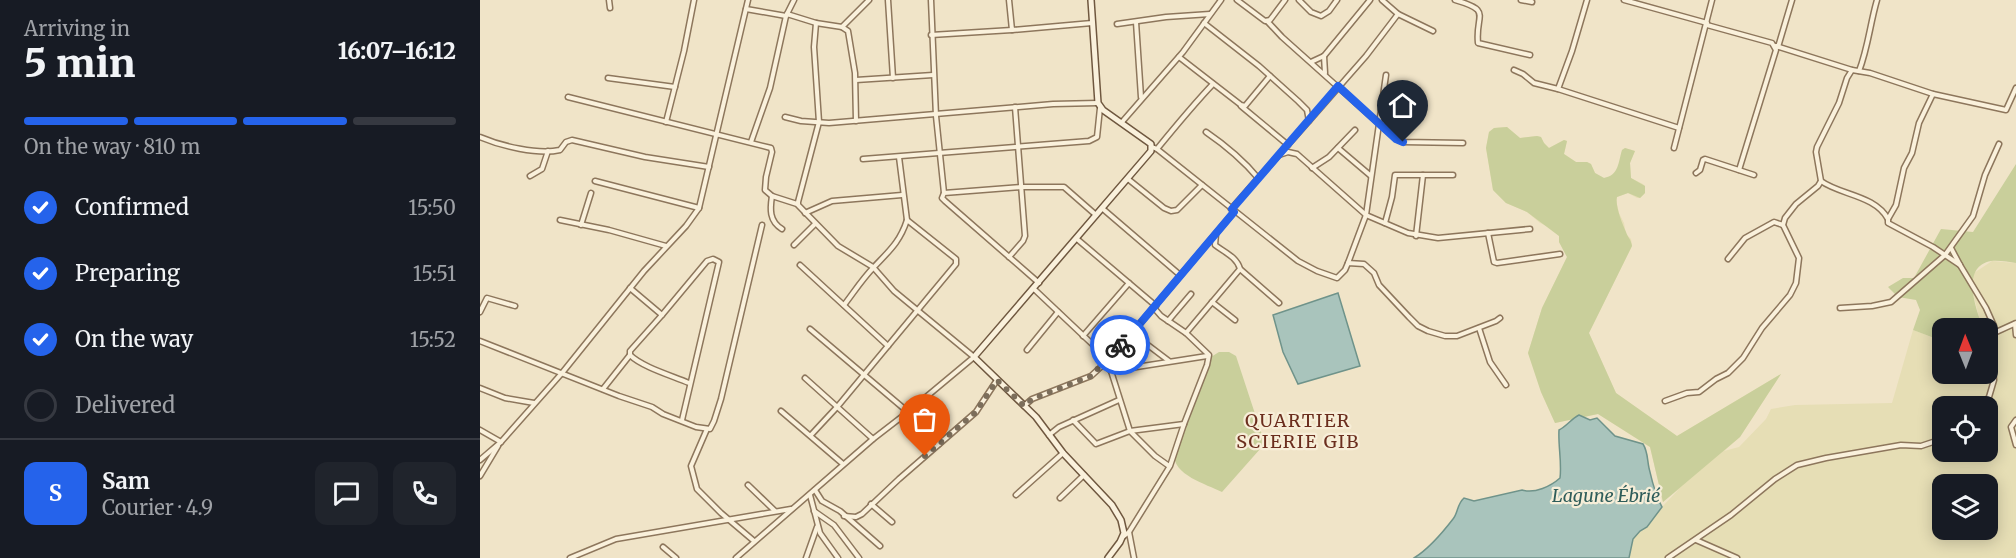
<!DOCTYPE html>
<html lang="en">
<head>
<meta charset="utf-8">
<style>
	body { margin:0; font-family:Merriweather,serif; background:#20242c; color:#f1f3f6; height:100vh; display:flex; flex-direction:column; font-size:22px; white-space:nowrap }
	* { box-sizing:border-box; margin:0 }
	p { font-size:20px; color:#9ea1a6 }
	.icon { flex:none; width:33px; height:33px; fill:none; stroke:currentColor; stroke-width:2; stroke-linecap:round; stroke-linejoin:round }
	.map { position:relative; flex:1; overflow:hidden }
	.sheet { display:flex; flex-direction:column; background:#171b24; width:480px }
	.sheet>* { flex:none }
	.needle { width:39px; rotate:359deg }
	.fabs { position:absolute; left:1452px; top:318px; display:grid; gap:12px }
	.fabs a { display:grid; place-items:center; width:66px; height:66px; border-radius:12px; background:#171b24; box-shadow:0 3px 15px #0003; font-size:30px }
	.pin { position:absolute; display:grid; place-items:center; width:51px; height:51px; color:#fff; margin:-62px -26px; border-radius:50% 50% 50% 0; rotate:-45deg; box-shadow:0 0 6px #0007 }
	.pin .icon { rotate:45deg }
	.courier { position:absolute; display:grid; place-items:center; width:60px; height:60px; margin:-30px; border:4px solid #2563eb; border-radius:50%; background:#fff; color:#222; box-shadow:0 2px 8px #0007 }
	.summary em { font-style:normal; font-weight:800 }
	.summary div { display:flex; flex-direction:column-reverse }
	.summary { display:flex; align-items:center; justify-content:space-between; height:102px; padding:0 24px }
	h1 { font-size:39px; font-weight:800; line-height:45px }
	.bar { display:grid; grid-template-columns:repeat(4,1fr); gap:9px 6px; align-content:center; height:72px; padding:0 24px }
	.bar i { height:8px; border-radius:4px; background:#363941 }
	.bar .on { background:#2563eb }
	.bar p { grid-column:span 4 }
	.line { display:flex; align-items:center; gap:15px; padding:0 24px; border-top:2px solid #363941 }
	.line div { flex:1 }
	.round { display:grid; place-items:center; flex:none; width:63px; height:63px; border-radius:12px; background:#20242c }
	ol { padding:0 24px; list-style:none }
	li { display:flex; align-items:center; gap:18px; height:66px }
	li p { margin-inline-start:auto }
	li .icon { padding:6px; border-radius:50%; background:#2563eb; color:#fff; stroke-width:4 }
	li:last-child { color:#9ea1a6 }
	li i { width:33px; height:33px; border:3px solid #363941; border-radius:50% }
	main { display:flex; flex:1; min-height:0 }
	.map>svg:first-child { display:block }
</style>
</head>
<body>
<main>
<section class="sheet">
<div class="summary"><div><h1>5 min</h1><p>Arriving in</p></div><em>16:07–16:12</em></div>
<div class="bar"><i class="on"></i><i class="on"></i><i class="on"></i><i></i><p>On the way · 810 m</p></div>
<ol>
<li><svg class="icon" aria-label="check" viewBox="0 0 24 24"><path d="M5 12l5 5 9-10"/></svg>Confirmed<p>15:50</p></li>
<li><svg class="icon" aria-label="check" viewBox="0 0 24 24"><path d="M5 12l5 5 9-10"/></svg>Preparing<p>15:51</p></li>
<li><svg class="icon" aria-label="check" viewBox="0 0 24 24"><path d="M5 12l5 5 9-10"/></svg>On the way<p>15:52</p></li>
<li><i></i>Delivered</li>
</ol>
<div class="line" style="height:108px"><b class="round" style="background:#2563eb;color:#fff">S</b><div><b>Sam</b><p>Courier · 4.9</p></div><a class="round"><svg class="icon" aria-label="chat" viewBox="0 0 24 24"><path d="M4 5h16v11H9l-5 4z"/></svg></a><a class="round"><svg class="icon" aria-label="phone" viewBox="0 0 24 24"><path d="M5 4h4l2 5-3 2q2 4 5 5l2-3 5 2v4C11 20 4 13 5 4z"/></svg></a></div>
</section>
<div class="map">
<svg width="1536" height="558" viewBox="0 0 1536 558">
	<rect width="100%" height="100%" fill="#f0e4c8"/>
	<path fill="#e6deb5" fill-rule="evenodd" d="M1027 127 1040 138 1057 136 1061 137 1064 143 1069 148 1084 140 1087 141 1084 154 1096 162H1107L1111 164 1115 173 1124 178 1130 177 1135 173 1140 163 1142 150 1145 148 1155 151 1150 163 1151 178 1163 184 1165 186V193L1160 198H1157L1148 193 1137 197 1136 200 1139 213 1144 223 1146 234 1151 239 1152 246 1109 333 1136 393 1197 436 1301 374 1260 437 1244 451 1259 447 1286 419 1291 409 1315 405 1412 403 1433 330 1462 341V374H1508V328H1503L1500 321 1492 289V279L1494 273 1512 261 1536 263V558H1149L1153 539 1160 531 1167 527 1182 507 1199 489 1183 502 1170 447 1118 414 1075 423 1061 392 1048 353 1062 308 1087 257 1079 242V236L1069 227 1060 223 1047 212 1026 203 1013 190 1006 148 1009 132 1014 128ZM1462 406H1508V452H1462ZM1462 484H1508V530H1462Z"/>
	<g fill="#c9cf9b">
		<path d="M1027 127 1040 138 1057 136 1061 137 1064 143 1069 148 1084 140 1087 141 1084 154 1096 162H1107L1111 164 1115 173 1124 178C1139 175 1138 163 1142 150L1145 148 1155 151 1150 163 1151 178 1165 186V193L1160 198 1148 193 1137 197C1135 206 1142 223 1146 232 1148 238 1151 239 1152 246L1109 333 1136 393 1197 436 1301 374 1260 437 1183 502 1170 447 1118 414 1075 423 1061 392 1048 353 1062 308 1087 257 1079 242V236L1047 212 1026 203 1013 190 1006 148 1009 132 1014 128Z"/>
		<path d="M1536 164V263C1529 262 1519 260 1511 261 1480 267 1496 309 1503 328H1462V341L1433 330 1440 310 1436 300 1418 297 1408 287 1423 278H1434L1461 229 1493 232Z"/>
		<path d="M739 352H749L756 356 782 435 788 440 742 492C726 484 693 475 694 454L731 357Z"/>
	</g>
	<g fill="#a9c4bc" stroke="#6f938a" stroke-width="1.5">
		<polygon points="858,293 880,366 818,384 803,352 793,315"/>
		<path d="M1099 415 1110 420 1117 418 1135 436 1163 444C1168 452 1167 459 1169 468 1172 481 1175 495 1182 507L1167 527 1160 531 1153 539 1149 558H934C947 550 963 532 973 519 978 513 977 504 984 498L994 501 1042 490C1055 494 1071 486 1080 478 1082 462 1078 446 1079 430 1087 426 1091 419 1099 415Z"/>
	</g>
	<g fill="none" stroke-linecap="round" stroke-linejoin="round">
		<g stroke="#8d765c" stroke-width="7">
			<g id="street">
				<polyline points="129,0 130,8"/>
				<polyline points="408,0 413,78"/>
				<polyline points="451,0 456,116 464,193"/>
				<polyline points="529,0 532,30 612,23"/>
				<polyline points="757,0 785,21 790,20 805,0"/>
				<polyline points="819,0 831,12 841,16 849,11 857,0"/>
				<polyline points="902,0 918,14 953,31"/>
				<path d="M975 0C1013 11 995 14 998 43L1050 55"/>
				<polyline points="1041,0 1052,2"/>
				<polyline points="1107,0 1092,51 1078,89 1199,128"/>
				<polyline points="1144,0 1227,23"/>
				<polyline points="266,9 306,16 307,14 336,23 362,27 368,31 375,73 376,121"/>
				<polyline points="307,14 314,0"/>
				<polyline points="787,21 802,37 916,139 923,142 983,143"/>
				<polyline points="656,22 661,97"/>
				<polyline points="724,23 779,66 818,101 827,110 829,121 751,209"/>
				<polyline points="637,24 686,17 730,14"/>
				<polyline points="1227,25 1292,43 1296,50 1259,170"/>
				<polyline points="362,27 389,0"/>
				<polyline points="451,35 532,30"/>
				<polyline points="1296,46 1372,70"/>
				<polyline points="1298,47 1312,0"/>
				<polyline points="844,56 845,73"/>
				<polyline points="699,57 761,105 765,106 790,76"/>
				<polyline points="831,62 844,56 890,0"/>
				<polyline points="1034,70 1043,74 1054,83 1078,89"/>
				<path d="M1379 71C1388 48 1390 24 1397 0"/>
				<polyline points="128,78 195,87"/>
				<polyline points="376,80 453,75"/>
				<polyline points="88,97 291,148 292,152 286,177 285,190 292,196 317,204"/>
				<polyline points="761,106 808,145"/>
				<polyline points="305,117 321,121 349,123 573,104 618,103"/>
				<polyline points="829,121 886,56 918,14"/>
				<polyline points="186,122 204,51 214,0"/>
				<polyline points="642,122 703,52 741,0"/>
				<path d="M726 132C745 145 763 160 778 178"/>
				<path d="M0 137C21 146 58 155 80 150L86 142 92 140 165 157 229 167"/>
				<polyline points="271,142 290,88 306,16"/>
				<polyline points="672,147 677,149 818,261 837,271 857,278 865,270 868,263 884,264 894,273 899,285 929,317 938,326 948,331 965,336 977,336 1016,321 1020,318"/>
				<polyline points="858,148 891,176"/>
				<polyline points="1194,148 1232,0"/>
				<path d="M677 149C695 127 713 105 733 84"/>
				<polyline points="799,155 808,152 817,154 886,215 928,233 958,238 1050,229"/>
				<polyline points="383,159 609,141 617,137 620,108"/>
				<polyline points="832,168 849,157 875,130"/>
				<polyline points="1216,173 1220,170 1223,160 1225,159 1274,175"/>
				<polyline points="50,176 62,169 68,151"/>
				<polyline points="648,179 684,208 691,211 697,210 722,185"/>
				<polyline points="115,181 219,208"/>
				<path d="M1341 181C1360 195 1395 195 1408 219"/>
				<path d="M292 196C290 209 289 221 302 229"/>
				<polyline points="623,209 700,275"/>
				<polyline points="325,213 352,201 422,195"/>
				<polyline points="80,220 129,230 186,246"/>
				<polyline points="905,223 912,197 915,175 973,175"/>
				<polyline points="101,225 111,193"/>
				<polyline points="1008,233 1014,262 1017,263 1080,254"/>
				<polyline points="936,236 943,175"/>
				<polyline points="597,239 676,306"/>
				<polyline points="314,245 335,224"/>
				<polyline points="1471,248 1480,265"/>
				<polyline points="529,257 543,241 545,236 535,107"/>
				<polyline points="1248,259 1265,238 1294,222 1303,225"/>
				<polyline points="868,263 886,215 906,75"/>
				<polyline points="320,265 408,346"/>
				<polyline points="760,269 799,303"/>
				<polyline points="559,283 465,201 462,198 464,193 541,187 584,187 616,215"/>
				<path d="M150 288 182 315 150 351V355C162 367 193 376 209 383"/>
				<polyline points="554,289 627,358 624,364 631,371 650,431 675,456 689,466"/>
				<polyline points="732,302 755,320"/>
				<path d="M364 305C374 292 383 278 394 267 409 251 420 242 427 220L419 157"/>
				<polyline points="1360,308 1392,306 1411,302 1465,255 1493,216 1505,175 1519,144"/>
				<polyline points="0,312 7,298 35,306"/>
				<polyline points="182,315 227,261 233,259 239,262 202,420"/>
				<polyline points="688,321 711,294"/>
				<polyline points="1535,324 1536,335"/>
				<polyline points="999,328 1010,362 1026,385"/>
				<polyline points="330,329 428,412 459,444"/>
				<polyline points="652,333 689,361"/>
				<path d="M706 333 760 269C757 257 744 252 735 245L736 234"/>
				<polyline points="1514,333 1536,323"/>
				<polyline points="603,336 649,283"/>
				<polyline points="0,341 139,396 172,407 183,414 216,427 230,429 234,421 241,399 282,225"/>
				<polyline points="547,350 578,312"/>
				<polyline points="627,358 652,333 754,212"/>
				<polyline points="631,371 727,356"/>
				<polyline points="325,378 393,439"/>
				<polyline points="0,388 25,398 54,403"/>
				<polyline points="123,389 150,355"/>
				<polyline points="1185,401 1207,393 1219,392 1236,379 1248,373 1263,358 1282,328 1310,295 1316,283 1319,258 1303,225 1305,218 1316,204 1338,186 1341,181 1336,152 1337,147 1359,103 1367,78 1372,70 1390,73 1453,94"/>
				<polyline points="544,406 552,399 611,376 624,364"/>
				<polyline points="1501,406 1509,397 1514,380 1511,347 1514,326 1506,308 1480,265 1453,247 1408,223 1408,219 1416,205 1424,168 1432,153 1439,123 1453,94 1526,110 1536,88"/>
				<polyline points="301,411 363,464"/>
				<polyline points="593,420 616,444 650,431 704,424"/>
				<polyline points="1536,420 1531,427 1536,445"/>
				<polyline points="227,429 211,466 217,489 241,513 274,541"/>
				<polyline points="0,430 21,442"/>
				<polyline points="331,435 358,406 476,264 476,259 427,220"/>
				<polyline points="569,435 579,427 639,400"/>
				<polyline points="0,460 21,442 82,373 164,271 206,226 219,208 268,0"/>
				<polyline points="0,476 18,446"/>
				<polyline points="268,485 295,511"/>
				<polyline points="335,490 342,501 360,511 400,546"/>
				<polyline points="330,495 340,533 358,558"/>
				<polyline points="536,495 583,453"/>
				<polyline points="580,498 604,475"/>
				<polyline points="391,504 412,522"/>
				<polyline points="334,511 354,525 379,558"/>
				<polyline points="364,516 376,517 382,514 419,479 496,412 517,380"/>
				<polyline points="649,532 654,558"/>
				<polyline points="644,536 649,532 690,466 704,424 727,365 729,355 706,333 681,316 674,308"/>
				<polyline points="1216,540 1257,558"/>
				<polyline points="183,547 196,558"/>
				<polyline points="90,558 136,539 311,509"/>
				<polyline points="256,558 393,439 428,412 494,357 414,291 393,267 358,246 318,205 318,202 339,122 334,47 336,23"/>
				<polyline points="326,558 337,527"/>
				<polyline points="1188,558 1251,515 1295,479 1317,465 1346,458 1421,445 1441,446 1462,439"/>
			</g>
		</g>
		<g stroke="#6f573f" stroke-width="8">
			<polyline id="secondary" points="611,0 618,103 623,110 671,144 671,151 494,357 556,417 583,453 632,505 641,520 644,533 640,542 628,558"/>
		</g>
		<use href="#street" stroke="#faf1dc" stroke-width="4"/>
		<use href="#secondary" stroke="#faf1dc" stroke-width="5"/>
	</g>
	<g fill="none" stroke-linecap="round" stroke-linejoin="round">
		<polyline stroke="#7c6e5b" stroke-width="6" stroke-dasharray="0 10.8" points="445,456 496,412 517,380 544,406 552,399 611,376 640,345"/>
		<polyline stroke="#2563eb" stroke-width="8" points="640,345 652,333 754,212 752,209 765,194 858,86 916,139 923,142"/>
	</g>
	<g text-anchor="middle" stroke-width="4.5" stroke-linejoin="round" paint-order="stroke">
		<g font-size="18" letter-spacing="1.5" fill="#6b2e1e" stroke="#f7eed8">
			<text x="818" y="427">QUARTIER<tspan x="818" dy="21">SCIERIE GIB</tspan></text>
		</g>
		<g font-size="18" font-style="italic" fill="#2f5d5a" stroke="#f7eed8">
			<text x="1126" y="502">Lagune Ébrié</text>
		</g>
	</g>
</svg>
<div class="fabs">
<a><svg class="needle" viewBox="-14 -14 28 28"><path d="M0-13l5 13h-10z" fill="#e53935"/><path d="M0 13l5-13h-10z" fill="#9ea1a6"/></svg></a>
<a><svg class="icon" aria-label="locate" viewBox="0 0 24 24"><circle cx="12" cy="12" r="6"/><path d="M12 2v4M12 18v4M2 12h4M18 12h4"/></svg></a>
<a><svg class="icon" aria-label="layers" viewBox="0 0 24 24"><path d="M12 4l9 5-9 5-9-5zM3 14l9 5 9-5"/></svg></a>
</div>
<div class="pin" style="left:445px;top:456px;background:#ea580c"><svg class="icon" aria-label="bag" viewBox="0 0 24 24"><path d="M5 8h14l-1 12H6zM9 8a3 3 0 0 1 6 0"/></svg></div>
<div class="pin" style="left:923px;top:142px;background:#1f2937"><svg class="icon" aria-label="home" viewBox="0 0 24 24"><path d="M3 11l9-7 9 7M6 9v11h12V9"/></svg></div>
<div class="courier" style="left:640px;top:345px"><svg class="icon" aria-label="bike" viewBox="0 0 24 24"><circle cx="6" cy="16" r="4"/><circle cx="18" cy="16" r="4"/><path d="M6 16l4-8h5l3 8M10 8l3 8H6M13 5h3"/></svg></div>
</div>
</main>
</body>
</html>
